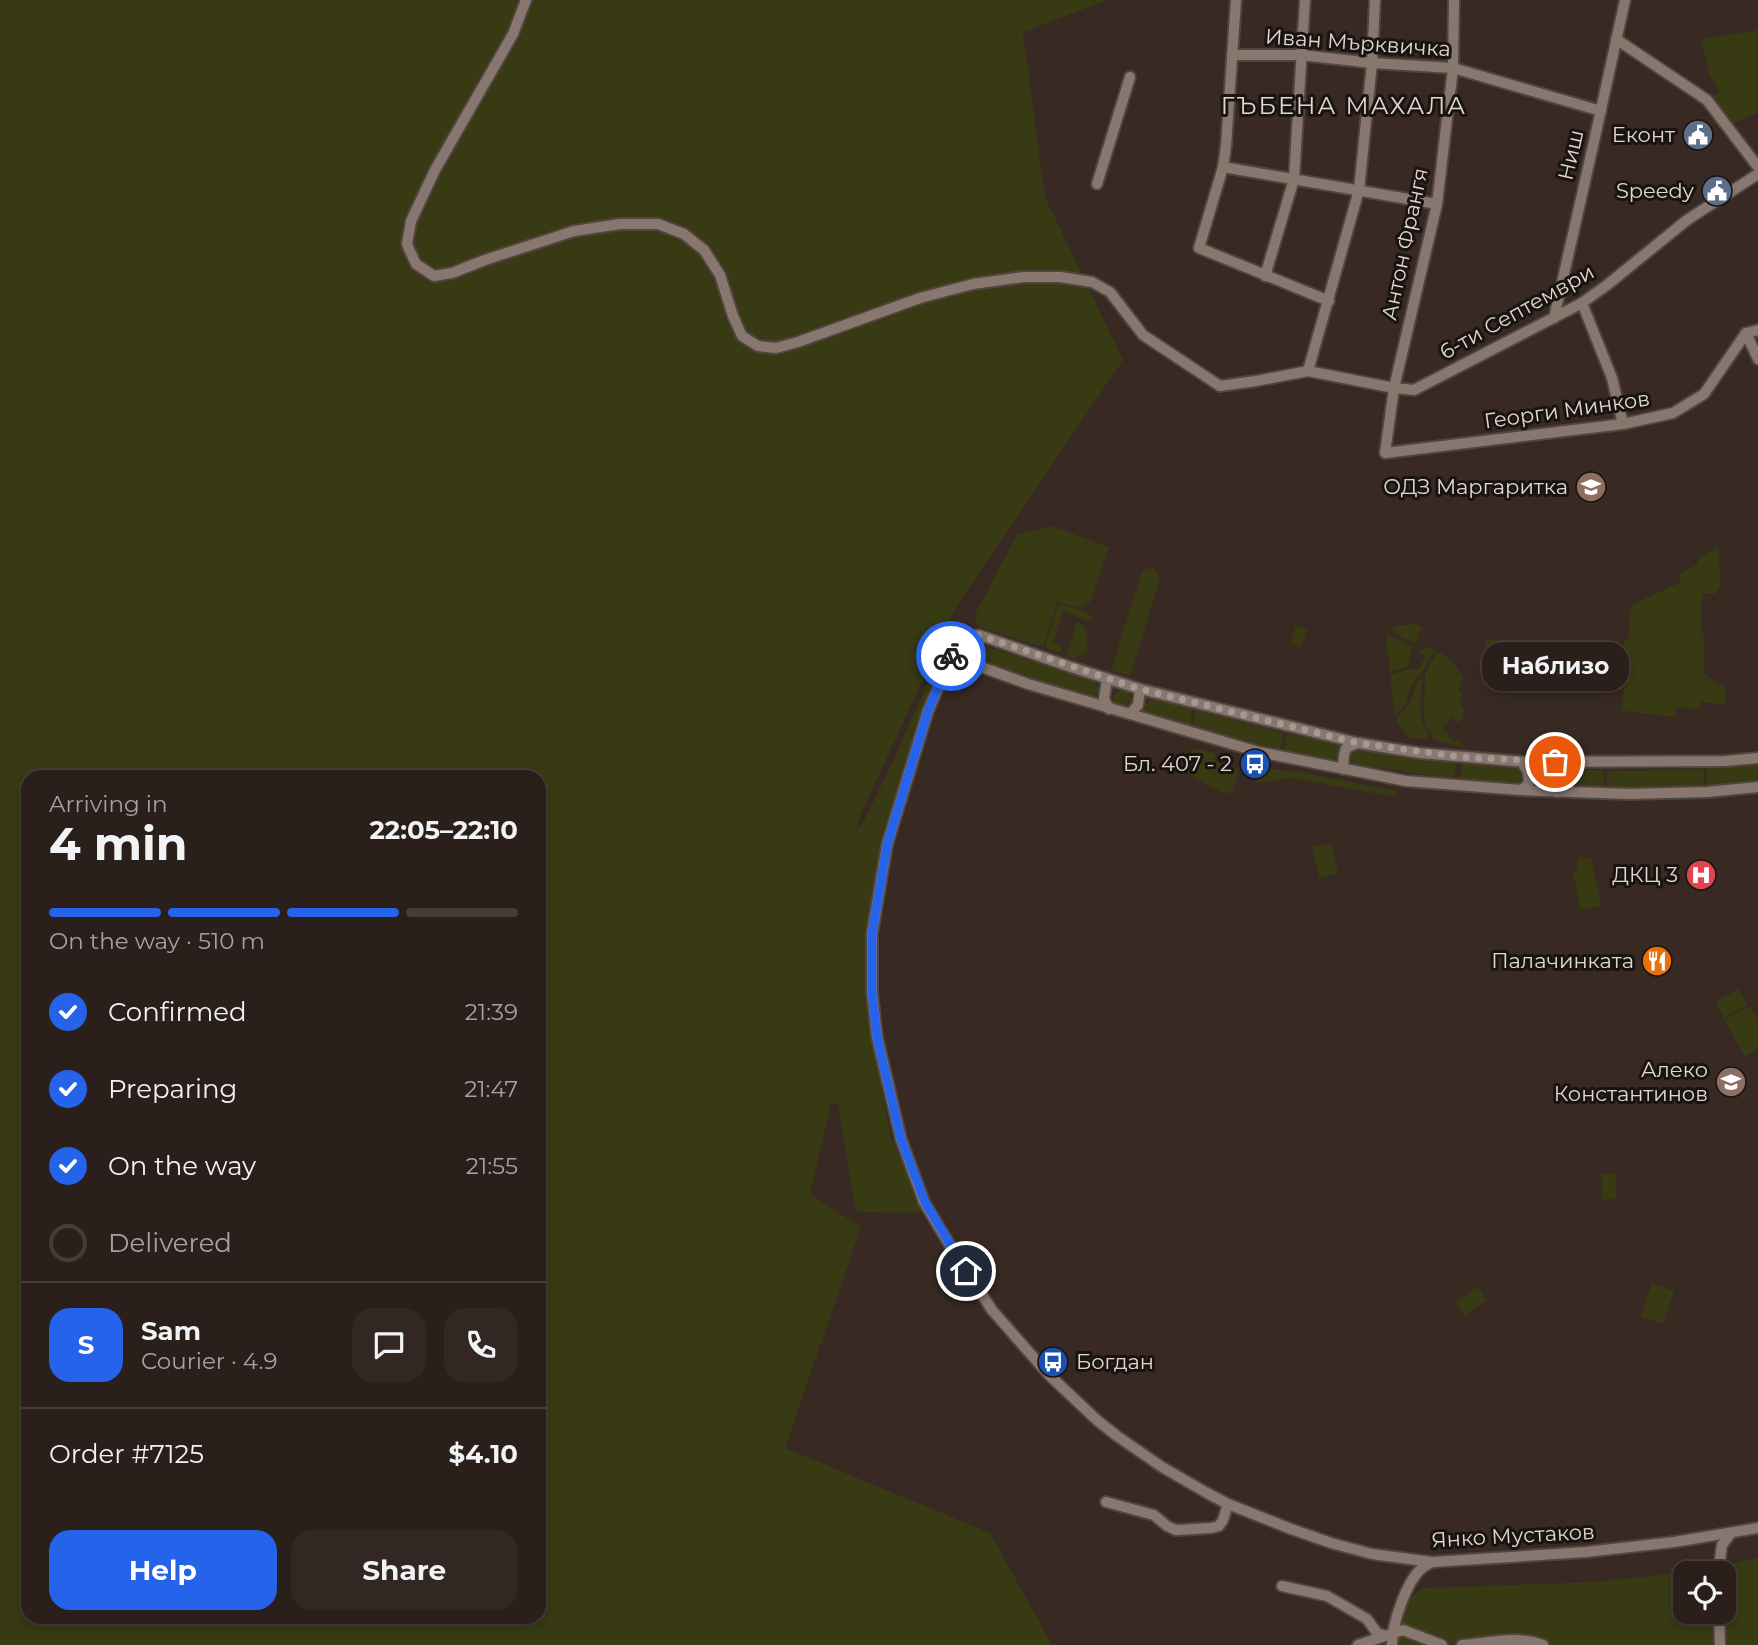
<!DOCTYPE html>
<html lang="en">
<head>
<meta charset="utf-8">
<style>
	body { margin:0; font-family:Montserrat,sans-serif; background:#322723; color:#f1f3f6; height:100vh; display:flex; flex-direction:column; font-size:26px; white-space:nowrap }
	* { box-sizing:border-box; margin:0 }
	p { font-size:23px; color:#a5a2a2 }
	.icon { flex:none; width:38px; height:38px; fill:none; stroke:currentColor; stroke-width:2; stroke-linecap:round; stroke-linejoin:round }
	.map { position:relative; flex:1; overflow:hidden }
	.sheet { position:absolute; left:21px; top:770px; width:525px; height:854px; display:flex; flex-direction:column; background:#2a1f1a; border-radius:21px; box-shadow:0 4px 10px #0003,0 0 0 2px #463d39 }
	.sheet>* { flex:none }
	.fabs { position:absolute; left:1673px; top:1561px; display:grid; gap:14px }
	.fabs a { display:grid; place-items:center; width:63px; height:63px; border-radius:14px; background:#2a1f1a; box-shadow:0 4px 10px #0003,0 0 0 2px #463d39; font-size:35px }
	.pin { position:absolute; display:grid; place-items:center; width:60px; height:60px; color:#fff; margin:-30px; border:4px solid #fff; border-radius:50%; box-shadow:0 2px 7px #0007 }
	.courier { position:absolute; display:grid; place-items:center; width:70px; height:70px; margin:-35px; border:5px solid #2563eb; border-radius:50%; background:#fff; color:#222; box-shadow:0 2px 9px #0007 }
	.bubble { position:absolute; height:49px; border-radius:21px; background:#2a1f1a; box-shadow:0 4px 10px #0003,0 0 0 2px #463d39; font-size:23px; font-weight:700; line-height:49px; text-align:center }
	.summary em { font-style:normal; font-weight:700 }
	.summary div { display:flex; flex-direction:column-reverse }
	.summary { display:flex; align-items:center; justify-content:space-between; height:119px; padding:0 28px }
	h1 { font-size:46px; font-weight:700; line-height:52px }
	.bar { display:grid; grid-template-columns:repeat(4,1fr); gap:10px 7px; align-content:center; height:84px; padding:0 28px }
	.bar i { height:9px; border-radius:5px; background:#463d39 }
	.bar .current { background:#2563eb }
	.bar p { grid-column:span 4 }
	.line { display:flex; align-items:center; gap:18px; padding:0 28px; border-top:2px solid #463d39 }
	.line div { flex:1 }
	.round { display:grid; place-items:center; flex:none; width:74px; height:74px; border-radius:21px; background:#322723 }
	ol { padding:0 28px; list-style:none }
	li { display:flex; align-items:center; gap:21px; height:77px }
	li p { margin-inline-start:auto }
	li .icon { padding:7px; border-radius:50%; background:#2563eb; color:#fff; stroke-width:4 }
	li:last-child { color:#a5a2a2 }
	li i { width:38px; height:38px; border:4px solid #463d39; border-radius:50% }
	.primary-button { display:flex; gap:14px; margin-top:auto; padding:14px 28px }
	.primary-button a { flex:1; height:80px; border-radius:21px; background:#2563eb; color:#fff; font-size:28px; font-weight:700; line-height:80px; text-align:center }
	.primary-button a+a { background:#322723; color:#f1f3f6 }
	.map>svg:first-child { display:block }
</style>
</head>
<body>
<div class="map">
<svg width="1758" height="1645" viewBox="0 0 1758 1645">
	<rect width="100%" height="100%" fill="#382923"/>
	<g fill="#383a13" fill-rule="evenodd">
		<path d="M0 0H1108L1023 32 1045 197 1123 360 956 607 861 814 856 831 864 821 888 772 953 627 959 619 962 629 955 636 903 781 870 935 873 1041 891 1138 922 1206 919 1213 860 1212 855 1209 838 1103 831 1104 810 1194 861 1227 785 1448 990 1533 1052 1645H0ZM28 777H539V1617H28Z"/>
		<polygon points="1757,30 1758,113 1727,126 1707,100 1720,92 1710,76 1701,39"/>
		<polygon points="1051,526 1109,547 1091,601 1080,608 1057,602 1043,647 979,627 976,624 975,614 1017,535"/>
		<polygon points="1719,547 1720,586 1716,594 1702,593 1701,628 1704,637 1704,673 1713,681 1725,687 1725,705 1700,702 1699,709 1676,707 1675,717 1631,712 1622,710 1624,687 1618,686 1624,640 1628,640 1631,605 1681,582 1678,574 1699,564 1697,559"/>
		<path d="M1151 568C1157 570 1158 574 1160 580L1130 676 1111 670 1142 572 1146 569Z"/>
		<polygon points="1058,604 1085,611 1093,617 1091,622 1063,611 1053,642 1063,646 1059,653 1046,648 1046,644"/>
		<polygon points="1077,621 1084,626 1088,643 1086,652 1074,659 1066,657"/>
		<polygon points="1415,624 1423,629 1418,633 1417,643 1401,637 1389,627"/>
		<polygon points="1296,626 1307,629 1301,647 1290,643"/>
		<polygon points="1389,634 1412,647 1408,666 1390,672 1386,639"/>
		<polygon points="1486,639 1504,640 1503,669 1484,668"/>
		<polygon points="969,641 1092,680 1096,683 1098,691 1092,697 1087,697 966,660 959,653 961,643"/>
		<polygon points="1426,648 1435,650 1419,676 1412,684 1405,704 1395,715 1390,675 1408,669 1419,669 1425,657 1418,650"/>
		<path d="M1437 652C1449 655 1457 668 1464 678L1459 682 1461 685 1458 688 1462 694 1459 697 1462 702 1460 704 1464 709 1462 720 1458 723 1453 717 1442 728 1455 743 1459 740 1465 748 1455 746 1432 739 1433 734 1426 727 1424 720 1425 674Z"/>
		<path d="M1422 676C1422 694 1416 719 1428 733L1427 739 1410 738 1396 722C1398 716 1402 713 1406 708 1413 698 1414 686 1422 676Z"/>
		<circle cx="1122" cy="699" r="9"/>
		<polygon points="1148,696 1192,709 1190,726 1142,713 1148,702"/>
		<polygon points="1195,710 1284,733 1280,750 1193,727"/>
		<polygon points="1287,734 1343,745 1341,763 1284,750"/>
		<polygon points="1197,748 1216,754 1214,761 1239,769 1233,791 1225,794 1191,776 1192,750"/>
		<polygon points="1356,749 1456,763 1454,779 1352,764 1349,762 1349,751"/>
		<path d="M1462 763 1518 768C1525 774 1527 781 1517 786L1460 778Z"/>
		<polygon points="1758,764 1758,781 1707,785 1706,768"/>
		<polygon points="1250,766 1299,772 1398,791 1397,795 1389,796 1292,778 1257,783 1256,776 1246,775"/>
		<polygon points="1704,769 1705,787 1667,789 1607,788 1607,771"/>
		<polygon points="1558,770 1603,770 1604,788 1558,788 1550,782 1553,773"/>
		<polygon points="1331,843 1338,873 1319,878 1312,847"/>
		<polygon points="1591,857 1601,906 1580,910 1573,871 1579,870 1577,860"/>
		<polygon points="1738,989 1747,1005 1724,1018 1715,1002"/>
		<polygon points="1750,1006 1758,1021 1758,1049 1745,1056 1724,1020"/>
		<polygon points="1602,1174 1616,1174 1616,1199 1602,1200"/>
		<polygon points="1652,1283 1674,1291 1663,1324 1641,1316"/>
		<polygon points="1478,1287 1487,1300 1464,1316 1455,1302"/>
		<path d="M1758 1558V1645H1385L1405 1603 1423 1588 1595 1582 1688 1572ZM1685 1573H1724V1612H1685Z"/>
	</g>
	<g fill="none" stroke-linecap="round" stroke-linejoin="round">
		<g stroke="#51453f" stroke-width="14">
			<g id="minor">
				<polyline points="526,0 513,34 435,170 411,221 407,244 409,249 416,264 434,276 452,273 485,260 574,231 620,224 658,224 684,234 704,250 720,275 733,316 742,336 758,346 776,348 798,342 920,298 973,284 1024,277 1060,277 1092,282 1110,292 1143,335 1220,386 1256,381 1308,371 1394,388 1414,390 1582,303 1607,285 1687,220 1758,174"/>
				<polyline points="1236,0 1226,146 1223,167 1199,248 1329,301"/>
				<polyline points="1454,0 1453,68 1437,204 1394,388 1385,453 1623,424 1673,413 1704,394 1746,333 1758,330"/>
				<polyline points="1616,39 1707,100 1758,167"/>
				<polyline points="1232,55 1301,55 1372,63 1453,68 1601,111"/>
				<polyline points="1223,167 1437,204"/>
				<polyline points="1097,184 1130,77"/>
				<polyline points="1265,276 1294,179 1305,0"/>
				<polyline points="1582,303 1612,378 1623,424"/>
				<polyline points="1554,318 1595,137 1625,0"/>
				<polyline points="1746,333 1758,359"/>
				<polyline points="1308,371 1359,190 1372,63 1375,0"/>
				<polyline points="951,656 1028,684 1259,752 1406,781 1520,790 1629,794 1707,792 1758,787"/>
				<polyline points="1107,679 1104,699 1109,709"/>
				<polyline points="1130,714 1138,705 1140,689"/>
				<path d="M1758 758 1725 761 1525 762 1420 753 1358 743 1140 689 1071 667 979 635C970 635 965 636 958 642L928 711 887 845 872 934V992L877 1037 901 1139 924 1202 954 1252 992 1310 1049 1375 1098 1421 1117 1436 1162 1467 1207 1493 1228 1504 1291 1529 1331 1543 1372 1554 1432 1562 1586 1552 1674 1542 1758 1528"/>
				<polyline points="1555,763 1549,770 1545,780 1547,787 1557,792"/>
				<polyline points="1343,769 1344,755 1346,748 1358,743"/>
				<polyline points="1520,790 1526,787 1529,782 1528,772 1522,762"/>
				<polyline points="1106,1502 1154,1515 1167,1526 1176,1530 1211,1528 1219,1526 1223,1520 1228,1504"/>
				<polyline points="1718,1573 1722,1545 1731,1533"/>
				<polyline points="1282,1586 1327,1596 1367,1619 1377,1633 1385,1636"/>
				<polyline points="1719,1612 1720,1645"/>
				<polyline points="1358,1645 1403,1630 1442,1645"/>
				<path d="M1392 1645C1392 1624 1406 1582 1422 1568 1425 1565 1429 1564 1432 1562"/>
				<path d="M1462 1645C1490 1643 1517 1635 1543 1645"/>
			</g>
		</g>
		<use href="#minor" stroke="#88776f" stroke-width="10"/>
	</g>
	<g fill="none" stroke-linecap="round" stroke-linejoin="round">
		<path stroke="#a59994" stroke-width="7" stroke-dasharray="0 12.6" d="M951 656C958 641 960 635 979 635L1140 689 1358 743 1461 757 1555 762"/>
		<polyline stroke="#2563eb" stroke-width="9" points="951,656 928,711 887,845 872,934 872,992 877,1037 901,1139 925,1202 966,1271"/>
	</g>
	<defs>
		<g id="civic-disc" transform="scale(1.575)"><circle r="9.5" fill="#5c6f8a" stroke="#1a1411"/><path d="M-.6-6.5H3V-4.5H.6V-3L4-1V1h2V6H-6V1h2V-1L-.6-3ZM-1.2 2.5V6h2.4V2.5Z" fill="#fff"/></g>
		<g id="school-disc" transform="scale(1.575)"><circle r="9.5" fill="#8d6e63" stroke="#1a1411"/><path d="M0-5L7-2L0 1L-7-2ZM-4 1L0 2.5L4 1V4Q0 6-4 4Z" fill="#fff"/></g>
		<g id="bus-disc" transform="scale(1.575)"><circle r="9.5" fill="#1a4fb4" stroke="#1a1411"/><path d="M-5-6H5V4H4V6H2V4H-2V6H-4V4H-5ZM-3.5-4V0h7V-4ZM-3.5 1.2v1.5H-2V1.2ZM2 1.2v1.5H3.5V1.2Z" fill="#fff"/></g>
		<g id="hospital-disc" transform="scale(1.575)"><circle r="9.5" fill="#e0444e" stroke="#1a1411"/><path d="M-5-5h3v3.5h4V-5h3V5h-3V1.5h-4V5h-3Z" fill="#fff"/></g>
		<g id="restaurant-disc" transform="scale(1.575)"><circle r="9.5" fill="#e8710a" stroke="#1a1411"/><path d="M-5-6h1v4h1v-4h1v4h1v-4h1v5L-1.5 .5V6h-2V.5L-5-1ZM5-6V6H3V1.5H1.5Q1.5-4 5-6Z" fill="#fff"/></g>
	</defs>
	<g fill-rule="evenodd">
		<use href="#civic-disc" x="1698" y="135"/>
		<use href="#civic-disc" x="1717" y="191"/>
		<use href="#school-disc" x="1591" y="487"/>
		<use href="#bus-disc" x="1255" y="764"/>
		<use href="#hospital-disc" x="1701" y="875"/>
		<use href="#restaurant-disc" x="1657" y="961"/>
		<use href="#school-disc" x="1731" y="1082"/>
		<use href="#bus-disc" x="1053" y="1362"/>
	</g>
	<g text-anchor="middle" stroke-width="6" stroke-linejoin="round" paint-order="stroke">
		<g font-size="21" fill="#e0d6d1" stroke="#1a1411">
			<text transform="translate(1358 43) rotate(4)" y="7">Иван Мърквичка</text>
			<text transform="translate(1571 155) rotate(-77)" y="7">Ниш</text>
			<text transform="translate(1405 244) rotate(-78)" y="7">Антон Франгя</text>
			<text transform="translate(1517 312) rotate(-29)" y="7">6-ти Септември</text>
			<text transform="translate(1567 410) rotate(-8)" y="7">Георги Минков</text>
			<text transform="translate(1513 1536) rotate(-3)" y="7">Янко Мустаков</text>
		</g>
		<g font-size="21" fill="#e0d6d1" stroke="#1a1411" text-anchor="end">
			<text x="1675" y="142">Еконт</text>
			<text x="1694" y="198">Speedy</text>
			<text x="1568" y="494">ОДЗ Маргаритка</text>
			<text x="1232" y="771">Бл. 407 - 2</text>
			<text x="1678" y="882">ДКЦ 3</text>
			<text x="1634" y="968">Палачинката</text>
			<text x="1708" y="1077">Алеко<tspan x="1708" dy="24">Константинов</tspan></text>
			<text x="1076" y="1369" text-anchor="start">Богдан</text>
		</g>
		<g font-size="24" letter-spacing="2" fill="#e0d6d1" stroke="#1a1411">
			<text x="1344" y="114">ГЪБЕНА МАХАЛА</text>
		</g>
	</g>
</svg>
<div class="fabs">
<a><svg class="icon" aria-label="locate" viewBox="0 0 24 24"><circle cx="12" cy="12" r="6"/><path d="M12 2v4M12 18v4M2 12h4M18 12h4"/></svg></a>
</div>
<div class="pin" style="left:1555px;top:762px;background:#ea580c"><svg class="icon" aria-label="bag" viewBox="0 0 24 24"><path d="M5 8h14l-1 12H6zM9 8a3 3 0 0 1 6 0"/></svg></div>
<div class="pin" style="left:966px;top:1271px;background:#1f2937"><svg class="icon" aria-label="home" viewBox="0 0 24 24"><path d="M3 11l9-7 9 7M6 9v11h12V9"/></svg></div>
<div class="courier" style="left:951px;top:656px"><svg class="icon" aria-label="bike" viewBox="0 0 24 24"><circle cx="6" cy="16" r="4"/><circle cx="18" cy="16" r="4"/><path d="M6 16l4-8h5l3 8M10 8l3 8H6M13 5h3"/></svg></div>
<div class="bubble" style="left:1482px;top:642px;width:147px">Наблизо</div>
<section class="sheet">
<div class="summary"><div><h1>4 min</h1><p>Arriving in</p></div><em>22:05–22:10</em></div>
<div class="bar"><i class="current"></i><i class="current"></i><i class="current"></i><i></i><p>On the way · 510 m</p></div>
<ol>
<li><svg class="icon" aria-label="check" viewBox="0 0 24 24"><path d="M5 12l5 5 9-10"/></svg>Confirmed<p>21:39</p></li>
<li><svg class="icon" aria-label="check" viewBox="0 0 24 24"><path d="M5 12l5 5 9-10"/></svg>Preparing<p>21:47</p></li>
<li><svg class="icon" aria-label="check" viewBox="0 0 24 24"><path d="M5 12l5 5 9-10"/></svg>On the way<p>21:55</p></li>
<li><i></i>Delivered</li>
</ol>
<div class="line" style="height:126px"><b class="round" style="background:#2563eb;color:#fff">S</b><div><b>Sam</b><p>Courier · 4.9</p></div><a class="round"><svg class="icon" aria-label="chat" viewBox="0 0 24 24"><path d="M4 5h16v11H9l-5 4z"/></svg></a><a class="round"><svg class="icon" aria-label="phone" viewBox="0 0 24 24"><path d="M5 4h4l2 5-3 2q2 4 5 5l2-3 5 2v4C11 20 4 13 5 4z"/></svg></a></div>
<div class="line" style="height:91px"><div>Order #7125</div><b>$4.10</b></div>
<div class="primary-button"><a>Help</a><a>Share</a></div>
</section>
</div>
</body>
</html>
